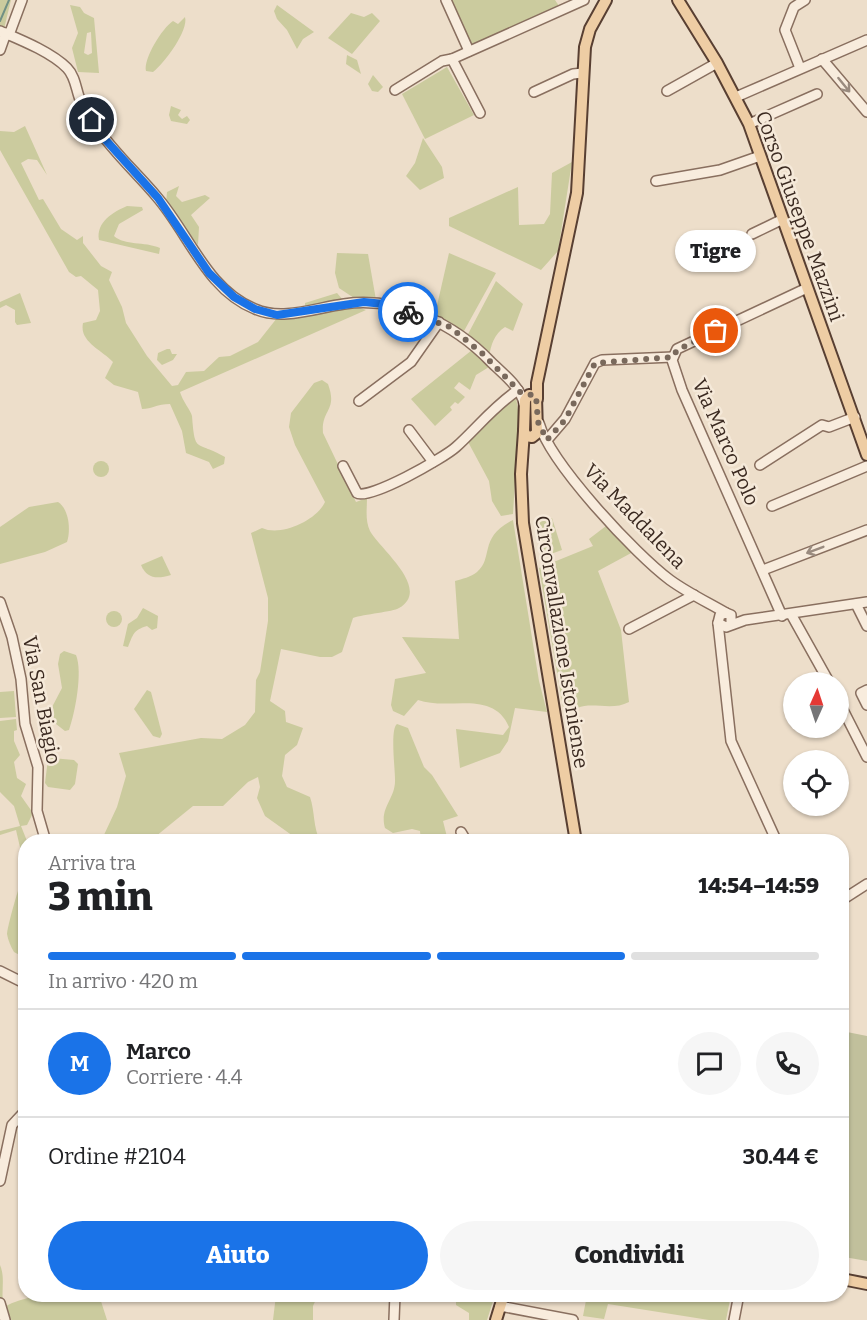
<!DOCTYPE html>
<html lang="it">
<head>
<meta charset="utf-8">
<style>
	body { margin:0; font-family:Bitter,serif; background:#f6f6f6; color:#202124; height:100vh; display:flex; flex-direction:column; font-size:22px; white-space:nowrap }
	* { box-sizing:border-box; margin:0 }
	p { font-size:20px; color:#757577 }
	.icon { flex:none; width:33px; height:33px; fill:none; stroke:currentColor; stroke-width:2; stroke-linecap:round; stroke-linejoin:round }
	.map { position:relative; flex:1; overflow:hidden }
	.details { position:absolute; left:18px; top:834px; width:831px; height:468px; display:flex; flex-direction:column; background:#fff; border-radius:24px; box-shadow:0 2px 4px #0004 }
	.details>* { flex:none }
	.needle { width:39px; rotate:3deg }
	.tools { position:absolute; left:783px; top:672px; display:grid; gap:12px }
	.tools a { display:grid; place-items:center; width:66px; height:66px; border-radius:50%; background:#fff; box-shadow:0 2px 4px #0004; font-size:30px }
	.pin { position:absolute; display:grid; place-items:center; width:51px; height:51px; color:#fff; margin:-26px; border:3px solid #fff; border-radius:50%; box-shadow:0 2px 6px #0007 }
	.courier { position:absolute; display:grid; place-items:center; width:60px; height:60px; margin:-30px; border:4px solid #1a73e8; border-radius:50%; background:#fff; color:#222; box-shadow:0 2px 8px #0007 }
	.bubble { position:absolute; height:42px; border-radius:21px; background:#fff; box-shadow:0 2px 4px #0004; font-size:20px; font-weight:800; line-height:42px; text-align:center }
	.head em { font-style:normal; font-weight:800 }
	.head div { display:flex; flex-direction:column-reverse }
	.head { display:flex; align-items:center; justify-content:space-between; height:102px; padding:0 30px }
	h1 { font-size:39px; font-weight:800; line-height:45px }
	.bar { display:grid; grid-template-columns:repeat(4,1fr); gap:9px 6px; align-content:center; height:72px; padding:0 30px }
	.bar i { height:8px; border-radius:4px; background:#e0e0e0 }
	.bar .current { background:#1a73e8 }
	.bar p { grid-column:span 4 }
	.line { display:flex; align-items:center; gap:15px; padding:0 30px; border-top:2px solid #e0e0e0 }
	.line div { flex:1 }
	.round { display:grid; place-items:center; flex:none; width:63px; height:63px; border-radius:32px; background:#f6f6f6 }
	.button { display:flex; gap:12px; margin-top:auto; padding:12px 30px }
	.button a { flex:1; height:69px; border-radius:36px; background:#1a73e8; color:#fff; font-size:24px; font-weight:800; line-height:69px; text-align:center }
	.button a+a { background:#f6f6f6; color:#202124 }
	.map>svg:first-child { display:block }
</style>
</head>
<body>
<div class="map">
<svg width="867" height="1320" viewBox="0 0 867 1320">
	<rect width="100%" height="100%" fill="#eddeca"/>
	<g fill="#cbcb9e" fill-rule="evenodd">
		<polygon points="0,0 11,0 4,29 0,27"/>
		<polygon points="451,0 555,0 559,6 472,47"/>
		<path d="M70 5 80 7 84 13 94 18 99 73 78 72 72 48 78 33ZM91 32 92 53 88 55 84 53 87 33Z"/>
		<polygon points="277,5 314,32 303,39 297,49 287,30 277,19 274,11"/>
		<polygon points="351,13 364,17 372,13 380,21 352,54 328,38"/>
		<path d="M185 17C189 30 164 64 153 72L146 71C143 59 163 27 173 21L178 24Z"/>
		<polygon points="347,55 357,60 361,74 346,64"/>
		<polygon points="447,67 474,115 425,139 402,94"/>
		<polygon points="373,75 383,87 378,92 372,91 368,84"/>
		<polygon points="171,106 181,110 178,115 182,119 187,116 190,120 187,124 171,121 169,115"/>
		<path d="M25 126 47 175 37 160 28 159 21 163 39 200 43 199 61 229 77 240 83 236V243L101 266 112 272 109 280 122 307 126 323 147 356 172 386 178 385 186 372 204 371 219 357 230 356 258 342 277 318 348 304 366 310 180 392C182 400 191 411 192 416 195 455 196 440 225 457L224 464 213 469 209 462 186 453 182 431 170 404C157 404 152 409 142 409L138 392 114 385 105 378 113 362C102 350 79 342 83 323L96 320 100 311 98 290 81 276 76 277 69 272 0 150V131L14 132Z"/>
		<polygon points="423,138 442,167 444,178 420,190 406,176 415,163"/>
		<polygon points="572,162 558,251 541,270 449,226 449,218 518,187 519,225 544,224 550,214 552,173"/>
		<polygon points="179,186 176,196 182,202 205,195 210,198 191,215 199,227 198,245 166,204 167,192"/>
		<path d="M127 206 142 207 143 210 119 224 114 236C125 246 144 241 160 248L159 254 99 240C96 222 113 212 127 206Z"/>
		<polygon points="337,253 368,254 376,300 357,300 339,288 335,273"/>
		<polygon points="449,253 496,273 464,331 451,324 382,301 383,297 408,300 436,310"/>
		<path d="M496 281 523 304 513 331 505 327C494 334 491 345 489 357L467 336Z"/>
		<polygon points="20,293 31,323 17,325 15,322 15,310 6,305 0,308 0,302"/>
		<polygon points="337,293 343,300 305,307 305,303"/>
		<polygon points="167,349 170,349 172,354 177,354 173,360 162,365 157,360 158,353"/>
		<polygon points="472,350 489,367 476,375 470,390 459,382 454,388 465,397 458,404 455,402 450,407 452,410 435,426 411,399"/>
		<path d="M322 380 328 384C338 411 321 409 323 433L356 502 367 498C367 509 365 520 370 531 380 549 432 589 399 608 393 612 364 614 353 618L342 652 332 657H320L281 649 270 701 285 711 286 722 303 728 297 745 285 755 282 776 287 787 310 797C315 812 313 827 320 841H300L265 816 257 798 260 787 258 777 248 782 223 806H193L150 841H128L103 837 117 807 126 776 119 753 201 738 222 739 245 725 255 712 256 680 260 672 268 621V598L251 533 262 528C281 537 317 520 325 502L295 445 289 427 291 413 314 383Z"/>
		<polygon points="511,397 516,397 519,417 513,514 501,516 492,501 489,481 467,440"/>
		<circle cx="101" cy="469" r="8"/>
		<path d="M58 502C69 509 71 530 67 542L45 552 0 564V527L29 507Z"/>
		<polygon points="552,518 562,550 545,556 535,523"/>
		<path d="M513 520 539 681 547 712 515 708 508 741 500 753 460 768 456 729 503 735 509 727C493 689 448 711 418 700L404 716 393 711 391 705 395 679 426 673 402 637 459 639 455 581C462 579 471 577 477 572 494 558 478 537 513 520Z"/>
		<path d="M606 526 633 552 598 571 621 630 629 702C607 714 581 694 565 719L539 568 593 546 589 539Z"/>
		<path d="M162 556 171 575C157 579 147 579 141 565Z"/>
		<path d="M143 608 158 616 157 628 152 630 147 626C133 630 133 635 128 647L123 646 128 624 137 618Z"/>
		<circle cx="114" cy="619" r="8"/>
		<path d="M64 651 76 655C83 672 75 713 69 730L65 731 56 724 51 709 62 688 58 664 60 654Z"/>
		<polygon points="147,690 151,692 162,734 160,738 153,736 134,709"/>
		<polygon points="14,691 16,717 0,718 0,692"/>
		<polygon points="16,719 17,730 14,731 14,741 20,755 14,762 17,778 26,784 21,796 33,813 27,825 21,826 27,841 25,869 16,830 0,835 0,831 20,826 14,806 0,792 0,721"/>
		<path d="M397 724 408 728 424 767 432 775 458 816 443 821 448 841H421L420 831 412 829 393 833 385 828C379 807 396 799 395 779 395 768 390 729 397 724Z"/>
		<polygon points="52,758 74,760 78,764 75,784 70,790 48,787 45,783 48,759"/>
		<path d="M25 871V958L14 952C11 947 8 940 7 934 7 927 21 878 25 871Z"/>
		<path d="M0 1265C6 1279 0 1294 4 1307 34 1291 67 1295 99 1295L107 1320H0Z"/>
		<polygon points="276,1295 318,1295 313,1306 313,1320 273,1320"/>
		<polygon points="456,1295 495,1295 487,1320 469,1320 469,1313 456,1305"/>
		<polygon points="587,1295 587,1294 731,1295 726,1320 709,1320 608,1304 604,1319 583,1316"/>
	</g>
	<polygon fill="#c1c09c" points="842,1031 867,1036 867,1261 844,1257 842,1268"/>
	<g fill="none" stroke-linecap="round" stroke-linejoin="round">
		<polyline stroke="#719084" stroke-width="2" points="0,21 9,0"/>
		<g stroke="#896f5f" stroke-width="12">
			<g id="minor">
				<polyline points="446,0 469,51"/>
				<path d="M0 31C21 40 51 52 67 68 76 77 76 91 81 102 84 110 91 117 95 125 113 152 137 173 157 197 189 234 207 290 255 309 282 321 315 308 344 304 398 296 455 324 491 362 502 373 521 387 524 404"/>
				<polyline points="9,35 22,0"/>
				<polyline points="0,50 6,33"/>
				<polyline points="822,59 867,112"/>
				<polyline points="800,68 785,30 794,7 805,0"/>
				<polyline points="395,90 442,61 452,59"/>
				<polyline points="667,91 717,63"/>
				<polyline points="534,92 573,74 583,73"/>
				<polyline points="736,97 867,40"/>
				<polyline points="480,113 452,59 584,0"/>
				<polyline points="749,124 817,94"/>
				<polyline points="656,181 720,170 760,156"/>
				<polyline points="752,234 783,219"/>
				<polyline points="359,401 411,362 439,322"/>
				<path d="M539 423C550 463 636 555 670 580 688 593 707 602 726 613"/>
				<polyline points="409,430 433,462"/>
				<polyline points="547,440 565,419 595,363 602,360 673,357"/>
				<polyline points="760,465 822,425 829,427 855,417"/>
				<path d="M343 466 357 493C368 501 444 458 456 447 477 428 494 406 518 390"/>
				<polyline points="772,506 867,466"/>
				<polyline points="763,570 867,530"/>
				<polyline points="0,602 12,637 21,679 25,724 38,767 37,811 46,842"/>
				<polyline points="856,604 867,626"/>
				<polyline points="791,614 829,682"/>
				<polyline points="782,616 682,390 672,360 677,349 807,288"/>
				<polyline points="718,623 731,741 777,842"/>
				<polyline points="731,625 731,615 726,613 720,615 718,623 726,627 745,620 867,602"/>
				<polyline points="629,629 694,595"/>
				<polyline points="867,690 861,693 867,705"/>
				<polyline points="838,700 867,757"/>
				<polyline points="461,832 467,842"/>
				<polyline points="842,900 867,884"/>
				<polyline points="0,971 26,984"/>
				<polyline points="0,1181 12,1125 26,1110"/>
				<polyline points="0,1303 5,1320"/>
				<polyline points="500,1306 573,1320"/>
				<polyline points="394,1320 395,1294"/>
				<polyline points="734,1320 739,1294"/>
			</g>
		</g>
		<g stroke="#583f32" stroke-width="14">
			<g id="major">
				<polyline points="678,0 717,63 749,124 867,455"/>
				<polygon points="529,395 536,396 537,433 532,437 526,436 524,431 525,400"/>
				<polyline points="537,399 537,383 577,193 585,47 590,29 606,0"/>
				<polyline points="524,431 521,474 523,523 576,842"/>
				<polyline points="842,1279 867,1284"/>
				<polyline points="496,1320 504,1294"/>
			</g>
		</g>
		<use href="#minor" stroke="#f8ecdd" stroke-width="9"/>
		<use href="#major" stroke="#eecda4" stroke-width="10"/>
	</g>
	<defs><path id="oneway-shaft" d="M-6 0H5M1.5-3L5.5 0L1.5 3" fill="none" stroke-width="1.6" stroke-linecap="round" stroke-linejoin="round" transform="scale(1.5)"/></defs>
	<g stroke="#9a8b7f">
		<use href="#oneway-shaft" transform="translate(844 85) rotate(51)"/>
		<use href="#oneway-shaft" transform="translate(815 550) rotate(159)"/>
	</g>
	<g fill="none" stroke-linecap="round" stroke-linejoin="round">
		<polyline stroke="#79695c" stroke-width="6" stroke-dasharray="0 10.8" points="408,312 450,327 483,354 520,392 536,396 538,422 547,440 565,420 595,363 673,357 677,350 716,331"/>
		<polyline stroke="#1a73e8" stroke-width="8" points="92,120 103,137 158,198 209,273 234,297 255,309 277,315 364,302 384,304 408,312"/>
	</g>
	<g text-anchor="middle" stroke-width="5" stroke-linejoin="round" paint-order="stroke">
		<g font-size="20" fill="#3b2a21" stroke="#f5e9d9">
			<text transform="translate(800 216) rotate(70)" y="7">Corso Giuseppe Mazzini</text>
			<text transform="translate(726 442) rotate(66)" y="7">Via Marco Polo</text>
			<text transform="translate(635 516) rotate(46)" y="7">Via Maddalena</text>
			<text transform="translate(562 642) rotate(81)" y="7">Circonvallazione Istoniense</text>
			<text transform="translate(42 700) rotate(79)" y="7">Via San Biagio</text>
		</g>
	</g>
</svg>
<div class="tools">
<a><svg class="needle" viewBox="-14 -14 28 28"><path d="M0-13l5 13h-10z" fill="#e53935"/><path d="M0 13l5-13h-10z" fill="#757577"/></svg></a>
<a><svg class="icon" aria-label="locate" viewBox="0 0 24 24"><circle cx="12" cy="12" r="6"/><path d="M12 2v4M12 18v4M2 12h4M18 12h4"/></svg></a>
</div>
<div class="pin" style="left:716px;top:331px;background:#ea580c"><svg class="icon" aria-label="bag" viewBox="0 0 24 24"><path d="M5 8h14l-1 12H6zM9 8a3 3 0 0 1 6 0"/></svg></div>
<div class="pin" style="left:92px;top:120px;background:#1f2937"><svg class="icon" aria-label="home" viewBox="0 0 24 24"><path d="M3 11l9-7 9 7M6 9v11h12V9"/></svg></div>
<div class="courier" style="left:408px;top:312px"><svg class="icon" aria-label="bike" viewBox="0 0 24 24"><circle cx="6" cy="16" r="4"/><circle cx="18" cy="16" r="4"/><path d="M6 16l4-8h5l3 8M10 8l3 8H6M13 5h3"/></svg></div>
<div class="bubble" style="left:675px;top:230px;width:81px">Tigre</div>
<section class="details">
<div class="head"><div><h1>3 min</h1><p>Arriva tra</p></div><em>14:54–14:59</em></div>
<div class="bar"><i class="current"></i><i class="current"></i><i class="current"></i><i></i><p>In arrivo · 420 m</p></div>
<div class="line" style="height:108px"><b class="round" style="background:#1a73e8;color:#fff">M</b><div><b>Marco</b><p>Corriere · 4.4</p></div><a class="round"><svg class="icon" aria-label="chat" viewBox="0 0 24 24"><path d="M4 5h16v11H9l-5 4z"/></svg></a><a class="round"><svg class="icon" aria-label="phone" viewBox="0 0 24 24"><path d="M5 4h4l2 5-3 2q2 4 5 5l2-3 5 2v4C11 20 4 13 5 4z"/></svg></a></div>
<div class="line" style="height:78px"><div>Ordine #2104</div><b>30.44 €</b></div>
<div class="button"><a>Aiuto</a><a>Condividi</a></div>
</section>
</div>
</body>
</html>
